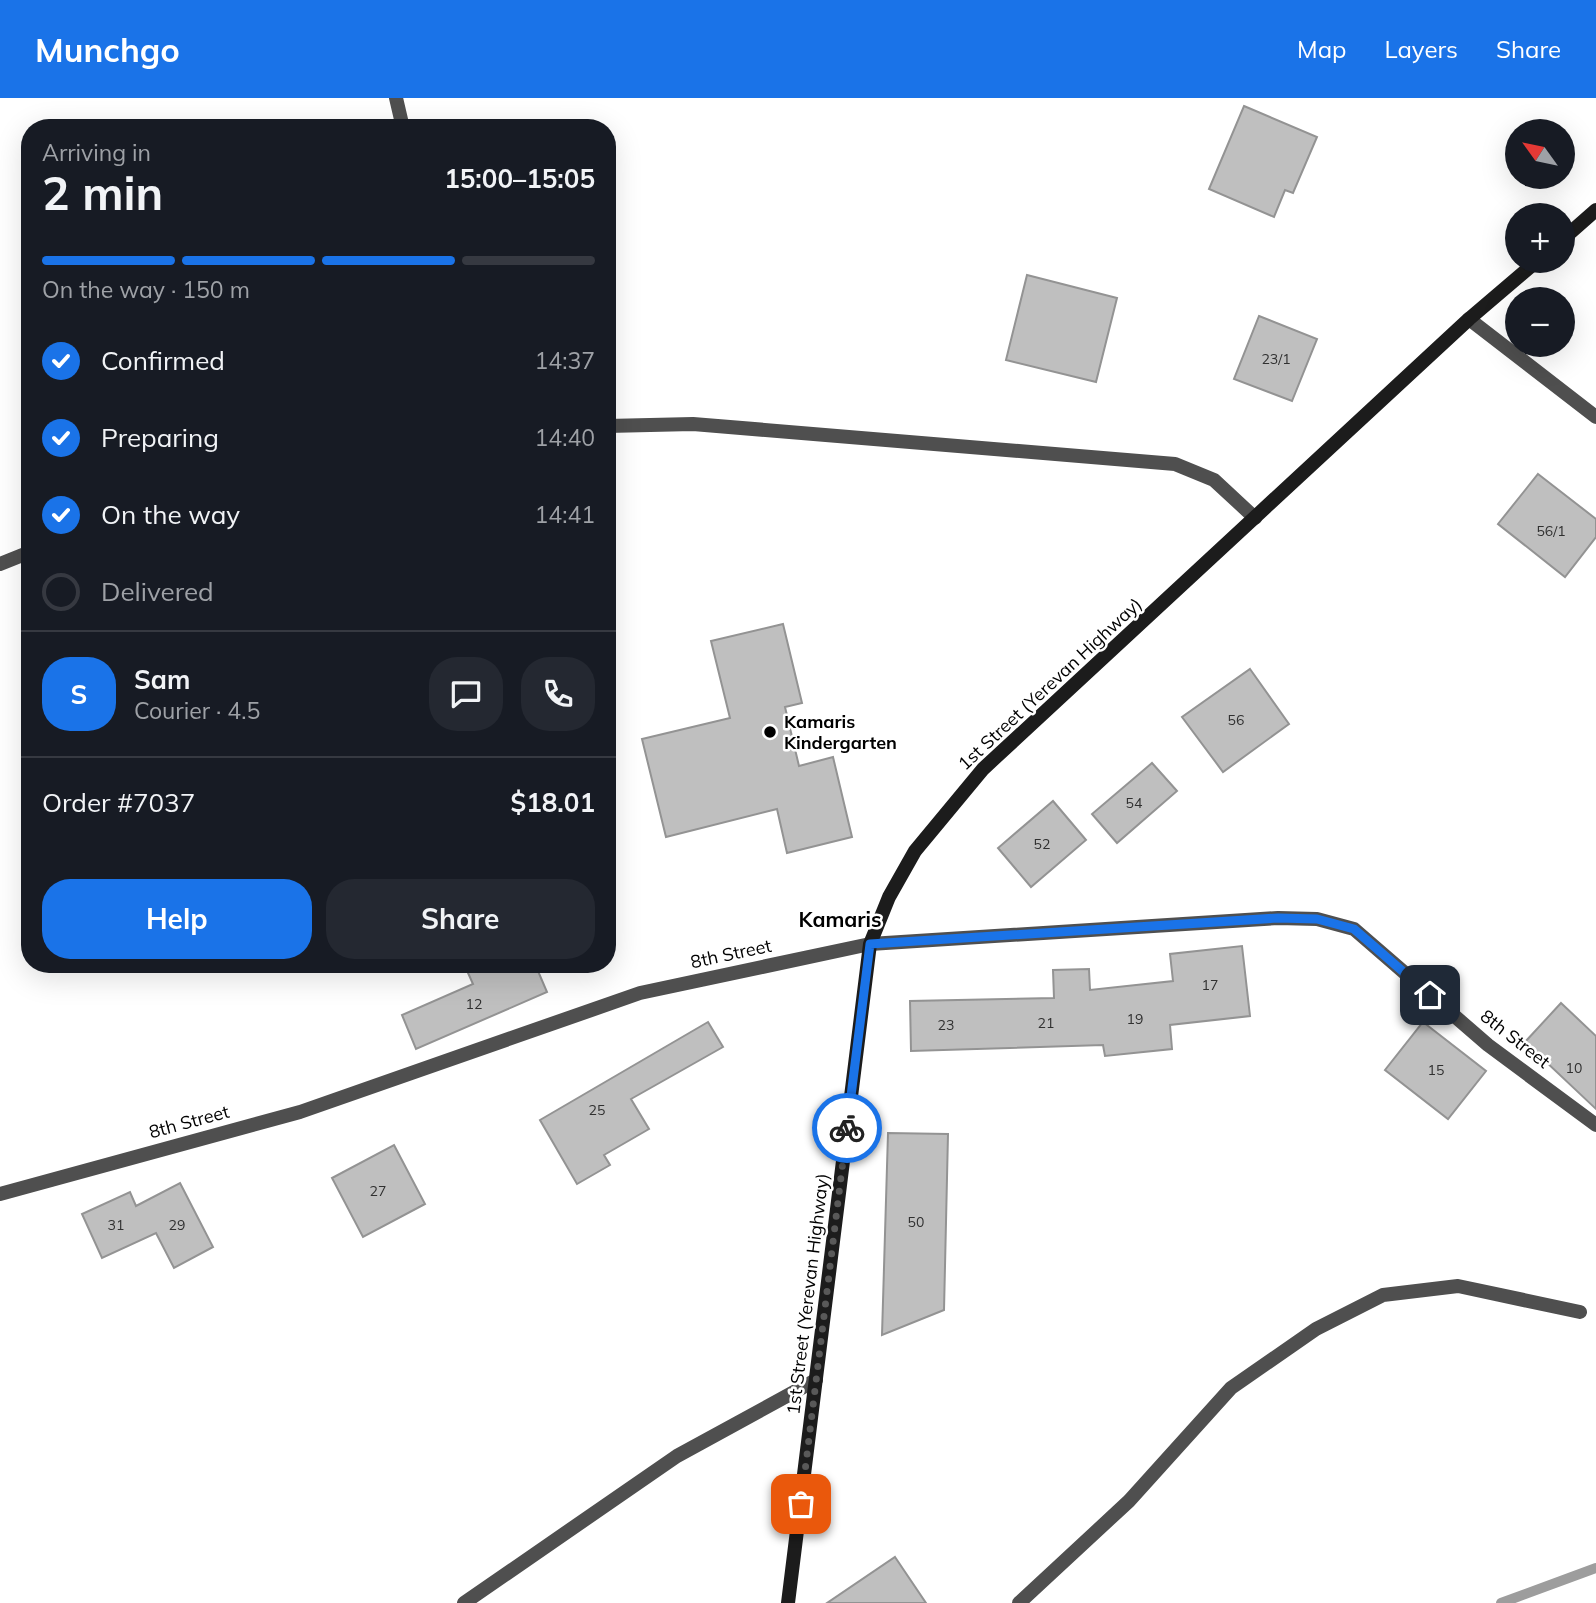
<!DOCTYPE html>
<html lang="en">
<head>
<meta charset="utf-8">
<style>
	body { margin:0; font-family:Mulish,sans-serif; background:#242831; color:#f1f3f6; height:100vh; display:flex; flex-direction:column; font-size:26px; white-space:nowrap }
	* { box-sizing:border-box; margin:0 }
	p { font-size:23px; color:#9ea1a6 }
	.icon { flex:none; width:38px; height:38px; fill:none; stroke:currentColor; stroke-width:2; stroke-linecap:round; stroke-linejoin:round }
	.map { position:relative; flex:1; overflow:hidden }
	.side { position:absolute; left:21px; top:21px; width:595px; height:854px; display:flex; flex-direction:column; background:#171b24; border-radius:28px; box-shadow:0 7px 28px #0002 }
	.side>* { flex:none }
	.needle { width:46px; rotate:303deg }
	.buttons { position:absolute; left:1505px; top:21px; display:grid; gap:14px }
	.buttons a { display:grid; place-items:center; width:70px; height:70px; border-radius:50%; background:#171b24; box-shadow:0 7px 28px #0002; font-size:35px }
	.pin { position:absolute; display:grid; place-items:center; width:60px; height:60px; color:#fff; margin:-30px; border-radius:14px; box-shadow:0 4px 10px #0006 }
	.courier { position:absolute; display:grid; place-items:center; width:70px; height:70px; margin:-35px; border:5px solid #1a73e8; border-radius:50%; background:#fff; color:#222; box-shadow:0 2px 9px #0007 }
	.head em { font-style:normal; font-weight:700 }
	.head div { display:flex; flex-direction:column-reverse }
	.head { display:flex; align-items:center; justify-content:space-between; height:119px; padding:0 21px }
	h1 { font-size:46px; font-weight:700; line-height:52px }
	.bar { display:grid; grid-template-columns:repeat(4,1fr); gap:10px 7px; align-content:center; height:84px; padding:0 21px }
	.bar i { height:9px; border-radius:5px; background:#363941 }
	.bar .selected { background:#1a73e8 }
	.bar p { grid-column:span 4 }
	.line { display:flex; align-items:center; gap:18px; padding:0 21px; border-top:2px solid #363941 }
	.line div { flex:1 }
	.round { display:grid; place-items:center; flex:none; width:74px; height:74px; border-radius:28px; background:#242831 }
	ol { padding:0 21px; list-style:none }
	li { display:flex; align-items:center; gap:21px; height:77px }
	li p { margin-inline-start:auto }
	li .icon { padding:7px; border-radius:50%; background:#1a73e8; color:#fff; stroke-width:4 }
	li:last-child { color:#9ea1a6 }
	li i { width:38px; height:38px; border:4px solid #363941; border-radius:50% }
	.button { display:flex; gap:14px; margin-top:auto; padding:14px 21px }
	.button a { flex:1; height:80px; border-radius:28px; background:#1a73e8; color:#fff; font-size:28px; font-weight:700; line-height:80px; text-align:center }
	.button a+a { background:#242831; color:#f1f3f6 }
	header { display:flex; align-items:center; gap:42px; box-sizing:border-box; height:98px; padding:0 35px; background:#1a73e8; color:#fff }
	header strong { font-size:33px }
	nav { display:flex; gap:38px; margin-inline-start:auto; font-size:24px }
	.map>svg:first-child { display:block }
</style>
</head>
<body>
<header>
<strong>Munchgo</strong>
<nav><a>Map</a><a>Layers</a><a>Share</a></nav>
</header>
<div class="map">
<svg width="1596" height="1505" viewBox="0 0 1596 1505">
	<rect width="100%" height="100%" fill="#fff"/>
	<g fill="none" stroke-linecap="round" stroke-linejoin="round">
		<polyline stroke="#9d9d9d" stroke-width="10" points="1501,1505 1596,1470"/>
	</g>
	<g fill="#bfbfbf" stroke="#939393" stroke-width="2">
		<polygon points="1244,8 1317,39 1293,95 1285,92 1274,119 1209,91"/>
		<polygon points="1027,177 1117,200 1096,284 1006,262"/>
		<polygon points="1259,218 1317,241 1292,303 1234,281"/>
		<polygon points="1538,376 1596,421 1596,439 1565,479 1498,426"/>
		<polygon points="783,526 802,605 785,609 799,668 833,659 852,739 787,755 777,711 666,739 642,641 730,620 711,543"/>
		<polygon points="1250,571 1289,626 1223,674 1182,619"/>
		<polygon points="1152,665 1177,693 1117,745 1092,716"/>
		<polygon points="1053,703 1086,742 1031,789 998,750"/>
		<polygon points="1242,848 1250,918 1170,927 1172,951 1105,958 1103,947 911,953 910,903 1054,900 1053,872 1089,871 1090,892 1173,883 1170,856"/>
		<polygon points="464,866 535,866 547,894 416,951 402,917 473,886"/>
		<polygon points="1561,905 1596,938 1596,1011 1525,944"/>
		<polygon points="708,924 723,949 631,1001 649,1031 604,1057 610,1067 577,1086 540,1022"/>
		<polygon points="1423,924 1486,973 1448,1021 1385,972"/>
		<polygon points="888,1035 948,1036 944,1212 882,1237"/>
		<polygon points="394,1047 425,1106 363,1139 332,1080"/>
		<polygon points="180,1085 213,1149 174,1170 156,1135 102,1160 82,1116 130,1094 136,1108"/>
		<polygon points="895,1459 926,1505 827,1505"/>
	</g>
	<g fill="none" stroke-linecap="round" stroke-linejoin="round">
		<polyline stroke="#4f4f4f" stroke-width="14" points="1469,221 1596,319"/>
		<g stroke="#4f4f4f" stroke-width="14">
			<polyline points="396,0 403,30"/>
			<polyline points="607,328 693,326 1175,366 1214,382 1255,420"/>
			<polyline points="0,466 30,454"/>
			<polyline points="0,1096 300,1014 640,895 870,846 1278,820 1317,821 1354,831 1488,947 1596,1027"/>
			<polyline points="464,1505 677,1358 816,1282"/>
			<polyline points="1019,1505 1129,1403 1231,1290 1316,1231 1383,1197 1458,1188 1580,1214"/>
		</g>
		<g stroke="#1c1c1c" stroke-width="14">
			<polyline points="1563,141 1596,112"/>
			<polyline points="788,1505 870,846 889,799 915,753 983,671 1469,221 1537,163"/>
		</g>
	</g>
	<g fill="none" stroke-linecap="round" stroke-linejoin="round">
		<polyline stroke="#595959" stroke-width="7" stroke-dasharray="0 12.6" points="801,1406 847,1030"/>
		<polyline stroke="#1a73e8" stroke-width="9" points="847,1030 870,846 1278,820 1317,821 1354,831 1430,897"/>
	</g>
	<circle fill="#000" stroke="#fff" stroke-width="2.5" cx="770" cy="634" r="7"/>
	<g text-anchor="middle" stroke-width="5" stroke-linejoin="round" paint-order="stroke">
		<g font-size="14" fill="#303030">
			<text x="1276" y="266">23/1</text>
			<text x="1551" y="438">56/1</text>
			<text x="1236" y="627">56</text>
			<text x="1134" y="710">54</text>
			<text x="1042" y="751">52</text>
			<text x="1210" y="892">17</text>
			<text x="474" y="911">12</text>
			<text x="1135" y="926">19</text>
			<text x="1046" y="930">21</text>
			<text x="946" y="932">23</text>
			<text x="1574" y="975">10</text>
			<text x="1436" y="977">15</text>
			<text x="597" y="1017">25</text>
			<text x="378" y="1098">27</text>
			<text x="916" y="1129">50</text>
			<text x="116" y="1132">31</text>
			<text x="177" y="1132">29</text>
		</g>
		<g font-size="18" fill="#000" stroke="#fff">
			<text transform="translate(1050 586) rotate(-43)" y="6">1st Street (Yerevan Highway)</text>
			<text transform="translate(731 856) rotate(-12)" y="6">8th Street</text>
			<text transform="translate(1515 941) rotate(38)" y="6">8th Street</text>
			<text transform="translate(189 1024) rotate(-15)" y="6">8th Street</text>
			<text transform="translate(808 1196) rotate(-83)" y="6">1st Street (Yerevan Highway)</text>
		</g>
		<g font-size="18" font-weight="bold" fill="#000" stroke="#fff" text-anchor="start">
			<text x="784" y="630">Kamaris<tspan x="784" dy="21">Kindergarten</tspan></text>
		</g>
		<g font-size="21" font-weight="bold" fill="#000" stroke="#fff">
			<text x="840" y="829">Kamaris</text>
		</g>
	</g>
</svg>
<div class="buttons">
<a><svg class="needle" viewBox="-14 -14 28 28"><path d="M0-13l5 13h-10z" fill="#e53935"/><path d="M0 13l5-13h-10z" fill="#9ea1a6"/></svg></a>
<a>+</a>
<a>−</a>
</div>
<div class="pin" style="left:801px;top:1406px;background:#ea580c"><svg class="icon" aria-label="bag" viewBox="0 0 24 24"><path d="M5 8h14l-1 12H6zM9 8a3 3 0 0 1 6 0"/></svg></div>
<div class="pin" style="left:1430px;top:897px;background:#1f2937"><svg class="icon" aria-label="home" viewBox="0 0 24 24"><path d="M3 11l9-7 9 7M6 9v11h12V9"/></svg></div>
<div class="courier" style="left:847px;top:1030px"><svg class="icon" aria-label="bike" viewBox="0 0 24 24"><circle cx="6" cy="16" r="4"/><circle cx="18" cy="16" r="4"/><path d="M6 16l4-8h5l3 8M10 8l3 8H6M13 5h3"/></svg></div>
<section class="side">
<div class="head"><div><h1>2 min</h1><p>Arriving in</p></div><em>15:00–15:05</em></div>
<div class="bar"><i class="selected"></i><i class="selected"></i><i class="selected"></i><i></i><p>On the way · 150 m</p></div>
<ol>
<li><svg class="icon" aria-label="check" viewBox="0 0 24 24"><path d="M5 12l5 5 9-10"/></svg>Confirmed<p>14:37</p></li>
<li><svg class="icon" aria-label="check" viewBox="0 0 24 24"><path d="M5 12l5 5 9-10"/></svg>Preparing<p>14:40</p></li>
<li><svg class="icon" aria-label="check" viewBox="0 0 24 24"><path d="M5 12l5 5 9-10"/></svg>On the way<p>14:41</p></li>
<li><i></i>Delivered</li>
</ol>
<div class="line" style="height:126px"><b class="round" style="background:#1a73e8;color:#fff">S</b><div><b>Sam</b><p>Courier · 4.5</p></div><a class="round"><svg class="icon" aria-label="chat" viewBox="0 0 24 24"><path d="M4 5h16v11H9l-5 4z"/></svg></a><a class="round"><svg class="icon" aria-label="phone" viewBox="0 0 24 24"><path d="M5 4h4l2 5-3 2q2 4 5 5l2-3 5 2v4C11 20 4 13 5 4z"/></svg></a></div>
<div class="line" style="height:91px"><div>Order #7037</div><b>$18.01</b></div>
<div class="button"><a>Help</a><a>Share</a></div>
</section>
</div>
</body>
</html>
